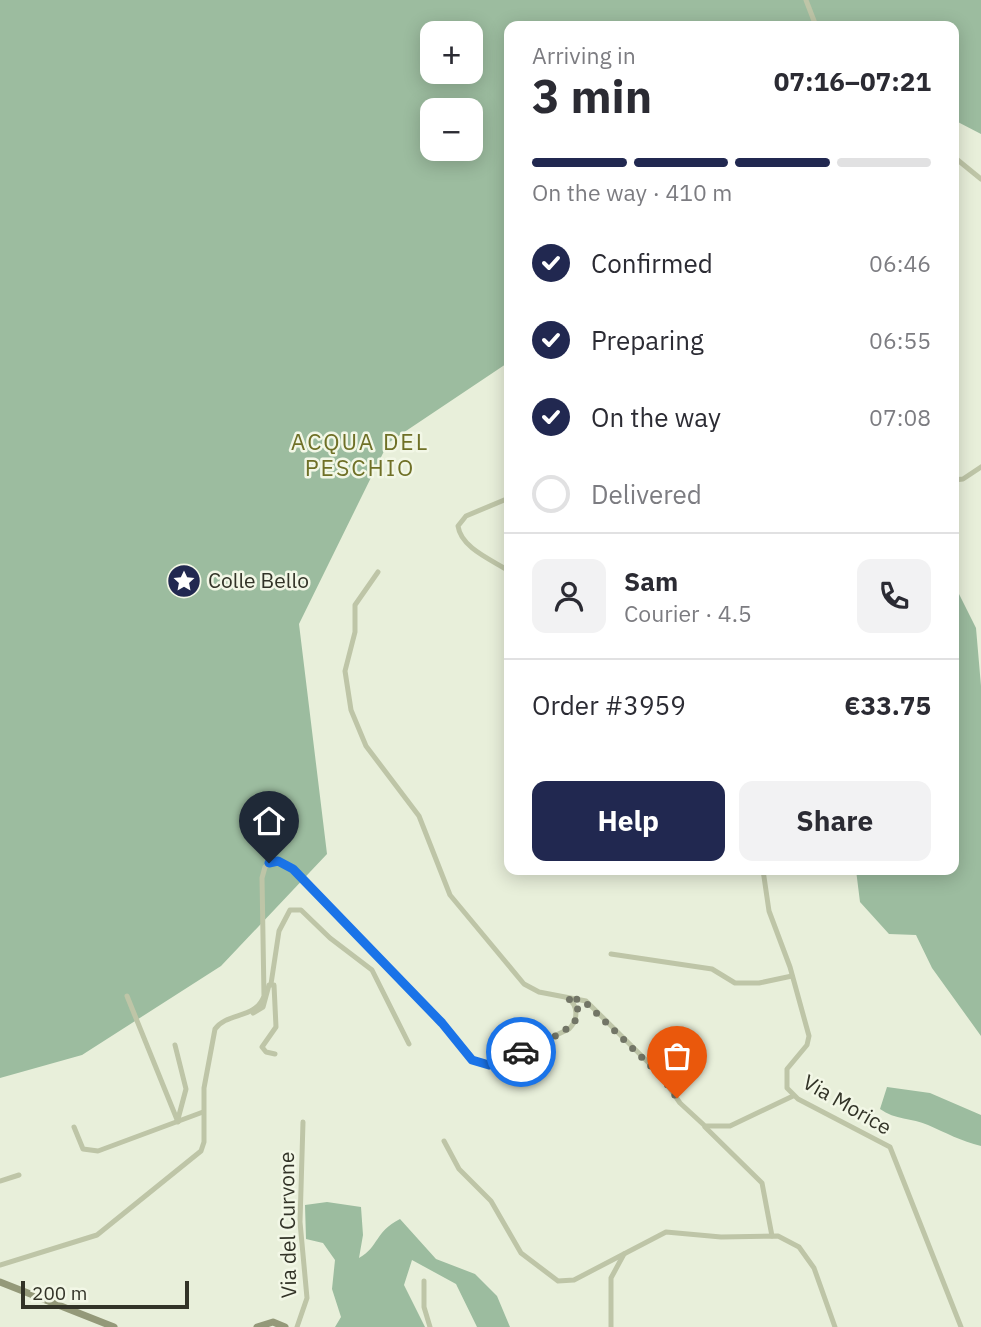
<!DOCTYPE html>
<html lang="en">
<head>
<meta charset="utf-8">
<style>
	body { margin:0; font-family:"IBM Plex Sans",sans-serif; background:#f2f2f3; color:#2b2b33; height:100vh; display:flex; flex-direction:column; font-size:26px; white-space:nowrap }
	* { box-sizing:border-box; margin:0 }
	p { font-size:23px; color:#7c7c81 }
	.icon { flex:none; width:38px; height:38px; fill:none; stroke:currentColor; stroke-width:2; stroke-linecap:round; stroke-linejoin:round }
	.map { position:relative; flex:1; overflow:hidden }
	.side { position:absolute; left:504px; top:21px; width:455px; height:854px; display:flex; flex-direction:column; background:#fff; border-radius:14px; box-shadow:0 4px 18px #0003 }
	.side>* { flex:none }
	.tools { position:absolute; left:420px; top:21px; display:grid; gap:14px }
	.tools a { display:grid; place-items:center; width:63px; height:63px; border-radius:14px; background:#fff; box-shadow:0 4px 18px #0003; font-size:35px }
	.scale { position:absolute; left:21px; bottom:18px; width:168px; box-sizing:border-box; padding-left:7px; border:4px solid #323327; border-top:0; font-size:19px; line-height:24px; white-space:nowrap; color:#323327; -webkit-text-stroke:5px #f2f7e6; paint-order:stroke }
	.pin { position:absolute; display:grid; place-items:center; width:60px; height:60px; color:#fff; margin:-72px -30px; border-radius:50% 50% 50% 0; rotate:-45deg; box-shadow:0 0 7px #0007 }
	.pin .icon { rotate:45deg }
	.courier { position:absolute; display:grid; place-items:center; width:70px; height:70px; margin:-35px; border:5px solid #1a73e8; border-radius:50%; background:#fff; color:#222; box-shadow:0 2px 9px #0007 }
	.head em { font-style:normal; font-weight:800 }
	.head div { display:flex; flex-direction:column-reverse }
	.head { display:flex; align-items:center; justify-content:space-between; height:119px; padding:0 28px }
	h1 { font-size:46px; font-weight:800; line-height:52px }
	.bar { display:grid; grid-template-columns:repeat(4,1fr); gap:10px 7px; align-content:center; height:84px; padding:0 28px }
	.bar i { height:9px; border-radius:5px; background:#e1e1e2 }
	.bar .active { background:#212850 }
	.bar p { grid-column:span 4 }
	.line { display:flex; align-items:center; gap:18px; padding:0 28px; border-top:2px solid #e1e1e2 }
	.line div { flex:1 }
	.round { display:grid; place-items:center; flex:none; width:74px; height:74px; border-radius:14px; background:#f2f2f3 }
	ol { padding:0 28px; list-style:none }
	li { display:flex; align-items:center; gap:21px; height:77px }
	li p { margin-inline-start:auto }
	li .icon { padding:7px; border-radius:50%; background:#212850; color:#fff; stroke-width:4 }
	li:last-child { color:#7c7c81 }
	li i { width:38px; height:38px; border:4px solid #e1e1e2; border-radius:50% }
	.primary-button { display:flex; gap:14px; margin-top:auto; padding:14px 28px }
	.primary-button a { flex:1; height:80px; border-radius:14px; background:#212850; color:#fff; font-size:28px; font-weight:800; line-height:80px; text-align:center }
	.primary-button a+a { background:#f2f2f3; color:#2b2b33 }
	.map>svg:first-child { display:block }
</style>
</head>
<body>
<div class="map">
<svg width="981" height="1327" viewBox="0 0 981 1327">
	<rect width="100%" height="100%" fill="#e8efda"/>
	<g fill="#9cbc9f" fill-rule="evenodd">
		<path d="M0 0H981V134L954 120V26H509V362L388 443 299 624 327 854 221 966 82 1055 0 1078ZM432 33H471V72H432ZM432 110H471V149H432Z"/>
		<polygon points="954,584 976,628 981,686 981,1036 932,968 916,935 889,934 860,902 856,870 954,870"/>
		<path d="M887 1087 930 1093 981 1115V1146C961 1141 946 1133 928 1125 912 1118 895 1120 880 1109Z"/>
		<path d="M327 1202 361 1207 363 1235 359 1258C380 1246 374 1232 400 1219L436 1259 475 1274 497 1296 510 1327H477L456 1284 412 1260 404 1285 425 1327H335L341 1317 332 1289 335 1260 323 1243 306 1239 305 1205Z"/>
	</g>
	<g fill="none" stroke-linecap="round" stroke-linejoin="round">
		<g stroke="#bec5a7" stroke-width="5">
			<polyline points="806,0 816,26"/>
			<polyline points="954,157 981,179"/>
			<polyline points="954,480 963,479 981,467"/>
			<path d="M509 498 466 516 458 526C461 548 492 560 509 571"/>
			<polyline points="378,572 355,605 355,632 345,671 351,710 366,746 419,816 450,895 524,984 539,992 586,1001 660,1074 680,1103 705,1126 730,1126 793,1096"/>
			<polyline points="706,870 716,870"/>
			<polyline points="763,870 769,911 790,967 809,1036 807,1045 787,1069 787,1088 798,1099 890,1147 961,1327"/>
			<polyline points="611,954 712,969 735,983 759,983 792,976"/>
			<polyline points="271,984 279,931 290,910 301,910 330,938 372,970 409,1044"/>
			<polyline points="127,996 178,1122"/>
			<polyline points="253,1013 263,1007 269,985 274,985 276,1027 262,1047 266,1052 275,1054"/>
			<polyline points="175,1045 186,1089 178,1119"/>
			<polyline points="74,1127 83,1149 98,1151 203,1112"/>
			<polyline points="705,1127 762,1183 772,1236"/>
			<polyline points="444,1141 459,1169 491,1201 521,1253 558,1281 574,1280 666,1232 721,1237 778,1236 799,1247 814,1268 835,1327"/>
			<polyline points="0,1181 19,1175"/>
			<path d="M0 1265 97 1235 201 1151 204 1142V1088L215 1029C227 1012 256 1019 264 996L262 878 265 867 272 862 284 863 293 869 438 1018 477 1063 495 1064 569 1029C578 1020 579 1005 567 998"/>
			<polyline points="424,1281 424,1307 430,1327"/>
			<polyline points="297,1327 307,1298 300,1222 303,1122"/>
			<polyline points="611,1327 611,1278 624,1254"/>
		</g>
		<g stroke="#949979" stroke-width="7">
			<polyline points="0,1282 114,1327"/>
			<polyline points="257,1327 273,1322 285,1327"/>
		</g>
	</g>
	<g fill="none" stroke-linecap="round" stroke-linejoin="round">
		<path stroke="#727566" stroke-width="7" stroke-dasharray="0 12.6" d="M521 1052C535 1045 605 1021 567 998L583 1000 662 1077 677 1098"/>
		<polyline stroke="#1a73e8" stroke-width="9" points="269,863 278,861 293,869 442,1023 472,1060 489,1065 521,1052"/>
	</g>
	<defs>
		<g id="sight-disc" transform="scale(1.75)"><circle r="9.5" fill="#212850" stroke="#f2f7e6"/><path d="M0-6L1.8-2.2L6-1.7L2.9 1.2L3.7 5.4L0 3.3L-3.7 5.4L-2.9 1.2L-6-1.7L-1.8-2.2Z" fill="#fff"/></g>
	</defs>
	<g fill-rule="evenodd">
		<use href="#sight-disc" x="184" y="581"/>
	</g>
	<g text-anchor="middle" stroke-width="5" stroke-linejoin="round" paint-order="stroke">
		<g font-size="21" fill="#323327" stroke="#f2f7e6" text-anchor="start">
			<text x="208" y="588">Colle Bello</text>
		</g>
		<g font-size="21" fill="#323327" stroke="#f2f7e6">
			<text transform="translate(847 1105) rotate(30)" y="7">Via Morice</text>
			<text transform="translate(288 1225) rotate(-91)" y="7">Via del Curvone</text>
		</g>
		<g font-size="23" letter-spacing="2" fill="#6f7026" stroke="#f2f7e6">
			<text x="360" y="450">ACQUA DEL<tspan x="360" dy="26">PESCHIO</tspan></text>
		</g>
	</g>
</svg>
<div class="tools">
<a>+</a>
<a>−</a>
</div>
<div class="scale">200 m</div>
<div class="pin" style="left:677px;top:1098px;background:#ea580c"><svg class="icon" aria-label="bag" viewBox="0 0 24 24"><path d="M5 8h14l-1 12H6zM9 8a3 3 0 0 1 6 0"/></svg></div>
<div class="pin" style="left:269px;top:863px;background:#1f2937"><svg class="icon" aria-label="home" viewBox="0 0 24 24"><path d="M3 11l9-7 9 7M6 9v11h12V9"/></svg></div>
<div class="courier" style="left:521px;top:1052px"><svg class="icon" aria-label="car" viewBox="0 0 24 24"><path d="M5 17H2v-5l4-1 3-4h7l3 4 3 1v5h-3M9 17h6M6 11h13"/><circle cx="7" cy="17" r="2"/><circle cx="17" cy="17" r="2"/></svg></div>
<section class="side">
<div class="head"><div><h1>3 min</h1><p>Arriving in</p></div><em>07:16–07:21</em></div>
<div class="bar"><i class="active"></i><i class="active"></i><i class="active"></i><i></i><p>On the way · 410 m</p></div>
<ol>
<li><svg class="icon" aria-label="check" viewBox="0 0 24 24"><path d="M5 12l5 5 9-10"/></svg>Confirmed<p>06:46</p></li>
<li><svg class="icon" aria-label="check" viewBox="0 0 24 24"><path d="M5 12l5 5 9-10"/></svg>Preparing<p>06:55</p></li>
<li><svg class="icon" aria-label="check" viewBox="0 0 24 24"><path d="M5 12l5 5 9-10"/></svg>On the way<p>07:08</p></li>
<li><i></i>Delivered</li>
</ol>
<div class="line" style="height:126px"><a class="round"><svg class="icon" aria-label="person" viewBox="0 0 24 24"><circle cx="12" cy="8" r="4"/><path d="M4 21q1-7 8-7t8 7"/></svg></a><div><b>Sam</b><p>Courier · 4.5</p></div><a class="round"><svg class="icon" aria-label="phone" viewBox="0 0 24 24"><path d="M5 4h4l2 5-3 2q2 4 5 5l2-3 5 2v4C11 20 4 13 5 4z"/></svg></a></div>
<div class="line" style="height:91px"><div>Order #3959</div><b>€33.75</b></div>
<div class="primary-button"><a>Help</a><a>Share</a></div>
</section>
</div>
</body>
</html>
